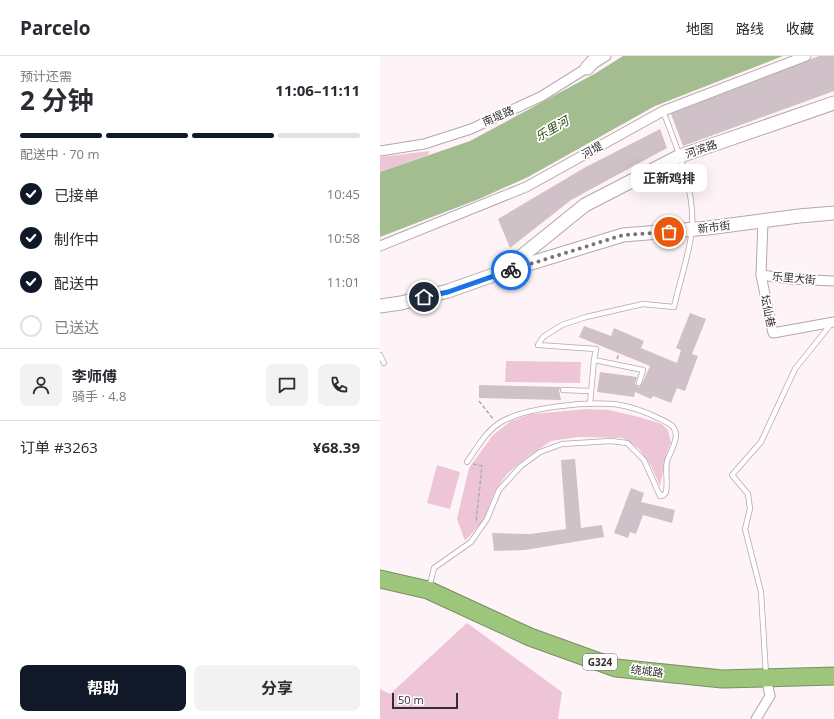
<!DOCTYPE html>
<html lang="zh">
<head>
<meta charset="utf-8">
<style>
	body { margin:0; font-family:"Open Sans","Noto Sans SC",sans-serif; background:#f2f2f3; color:#2b2b33; height:100vh; display:flex; flex-direction:column; font-size:15px; white-space:nowrap }
	* { box-sizing:border-box; margin:0 }
	p { font-size:13px; color:#7c7c81 }
	.icon { flex:none; width:22px; height:22px; fill:none; stroke:currentColor; stroke-width:2; stroke-linecap:round; stroke-linejoin:round }
	.map { position:relative; flex:1; overflow:hidden }
	.side { display:flex; flex-direction:column; background:#fff; width:380px }
	.side>* { flex:none }
	.scale { position:absolute; left:12px; bottom:10px; width:66px; box-sizing:border-box; padding-left:4px; border:2px solid #342e30; border-top:0; font-size:11px; line-height:14px; white-space:nowrap; color:#342e30; -webkit-text-stroke:3px #fff; paint-order:stroke }
	.pin { position:absolute; display:grid; place-items:center; width:34px; height:34px; color:#fff; margin:-17px; border:2px solid #fff; border-radius:50%; box-shadow:0 1px 4px #0007 }
	.courier { position:absolute; display:grid; place-items:center; width:40px; height:40px; margin:-20px; border:3px solid #1a73e8; border-radius:50%; background:#fff; color:#222; box-shadow:0 1px 5px #0007 }
	.bubble { position:absolute; height:28px; border-radius:8px; background:#fff; box-shadow:0 4px 16px #0002; font-size:13px; font-weight:700; line-height:28px; text-align:center }
	.overview em { font-style:normal; font-weight:700 }
	.overview div { display:flex; flex-direction:column-reverse }
	.overview { display:flex; align-items:center; justify-content:space-between; height:68px; padding:0 20px }
	h1 { font-size:26px; font-weight:700; line-height:30px }
	.bar { display:grid; grid-template-columns:repeat(4,1fr); gap:6px 4px; align-content:center; height:48px; padding:0 20px }
	.bar i { height:5px; border-radius:3px; background:#e1e1e2 }
	.bar .active { background:#111827 }
	.bar p { grid-column:span 4 }
	.line { display:flex; align-items:center; gap:10px; padding:0 20px; border-top:1px solid #e1e1e2 }
	.line div { flex:1 }
	.round { display:grid; place-items:center; flex:none; width:42px; height:42px; border-radius:8px; background:#f2f2f3 }
	ol { padding:0 20px; list-style:none }
	li { display:flex; align-items:center; gap:12px; height:44px }
	li p { margin-inline-start:auto }
	li .icon { padding:4px; border-radius:50%; background:#111827; color:#fff; stroke-width:4 }
	li:last-child { color:#7c7c81 }
	li i { width:22px; height:22px; border:2px solid #e1e1e2; border-radius:50% }
	.primary-button { display:flex; gap:8px; margin-top:auto; padding:8px 20px }
	.primary-button a { flex:1; height:46px; border-radius:8px; background:#111827; color:#fff; font-size:16px; font-weight:700; line-height:46px; text-align:center }
	.primary-button a+a { background:#f2f2f3; color:#2b2b33 }
	header { display:flex; align-items:center; gap:24px; box-sizing:border-box; height:56px; padding:0 20px; background:#fff; border-bottom:1px solid #e1e1e2 }
	header strong { font-size:19px }
	nav { display:flex; gap:22px; margin-inline-start:auto; font-size:14px }
	main { display:flex; flex:1; min-height:0 }
	.map>svg:first-child { display:block }
</style>
</head>
<body>
<header>
<strong>Parcelo</strong>
<nav><a>地图</a><a>路线</a><a>收藏</a></nav>
</header>
<main>
<section class="side">
<div class="overview"><div><h1>2 分钟</h1><p>预计还需</p></div><em>11:06–11:11</em></div>
<div class="bar"><i class="active"></i><i class="active"></i><i class="active"></i><i></i><p>配送中 · 70 m</p></div>
<ol>
<li><svg class="icon" aria-label="check" viewBox="0 0 24 24"><path d="M5 12l5 5 9-10"/></svg>已接单<p>10:45</p></li>
<li><svg class="icon" aria-label="check" viewBox="0 0 24 24"><path d="M5 12l5 5 9-10"/></svg>制作中<p>10:58</p></li>
<li><svg class="icon" aria-label="check" viewBox="0 0 24 24"><path d="M5 12l5 5 9-10"/></svg>配送中<p>11:01</p></li>
<li><i></i>已送达</li>
</ol>
<div class="line" style="height:72px"><a class="round"><svg class="icon" aria-label="person" viewBox="0 0 24 24"><circle cx="12" cy="8" r="4"/><path d="M4 21q1-7 8-7t8 7"/></svg></a><div><b>李师傅</b><p>骑手 · 4.8</p></div><a class="round"><svg class="icon" aria-label="chat" viewBox="0 0 24 24"><path d="M4 5h16v11H9l-5 4z"/></svg></a><a class="round"><svg class="icon" aria-label="phone" viewBox="0 0 24 24"><path d="M5 4h4l2 5-3 2q2 4 5 5l2-3 5 2v4C11 20 4 13 5 4z"/></svg></a></div>
<div class="line" style="height:52px"><div>订单 #3263</div><b>¥68.39</b></div>
<div class="primary-button"><a>帮助</a><a>分享</a></div>
</section>
<div class="map">
<svg width="454" height="663" viewBox="0 0 454 663">
	<rect width="100%" height="100%" fill="#fef4f8"/>
	<g fill="#edc5d6">
		<polygon points="50,95 48,99 0,116 0,101"/>
		<polygon points="126,305 201,306 200,327 125,326"/>
		<polygon points="208,353 229,354 259,361 282,368 288,374 291,386 287,396 280,430 271,410 259,393 243,382 198,381 171,385 147,401 126,419 115,435 103,465 85,485 77,463 89,412 113,379 131,365 151,358"/>
		<polygon points="57,409 80,416 70,453 47,447"/>
		<polygon points="87,567 182,636 178,663 0,663 0,633 10,638"/>
	</g>
	<polygon fill="#a3bd90" points="243,0 403,0 275,50 148,121 99,143 0,181 0,116 90,85 216,17"/>
	<g fill="#d0c0c7">
		<polygon points="439,0 454,0 454,35 303,90 291,58"/>
		<polygon points="280,73 287,92 191,144 130,192 118,163 204,112"/>
		<polygon points="310,257 326,263 312,298 318,300 305,335 297,332 291,347 273,340 271,343 255,336 254,341 217,336 220,316 257,321 255,328 259,331 262,328 270,310 199,281 204,270 231,280 234,272 264,285 261,292 297,307 301,294 296,292"/>
		<polygon points="99,329 181,331 179,334 181,344 99,342"/>
		<polygon points="195,403 201,472 222,469 224,481 145,494 114,495 112,477 150,478 186,473 181,404"/>
		<polygon points="251,432 264,437 261,446 295,454 292,467 263,459 256,478 250,476 248,482 234,477"/>
	</g>
	<g fill="none" stroke-linecap="round" stroke-linejoin="round">
		<g stroke="#b5a6ad" stroke-width="6">
			<g id="lane">
				<polyline points="0,299 4,307"/>
				<path d="M259 327 263 314 214 304 216 293 158 289 163 281 182 269 206 261 263 248 294 251C299 228 310 196 312 173 315 133 297 92 283 55"/>
				<polyline points="183,334 211,335"/>
				<polyline points="210,348 214,304"/>
				<path d="M49 532 54 512 91 486 107 463 119 434 141 410 160 396 182 388 231 385 247 387 264 404 280 440 284 439 286 436C288 426 285 415 287 405 290 396 301 380 293 371 290 367 282 364 278 362 264 355 249 350 234 348 205 346 142 351 118 368 105 377 96 393 87 406"/>
				<polyline points="386,619 381,536 365,473 370,453 368,438 352,419 381,386 415,313 451,268"/>
			</g>
		</g>
		<g stroke="#b5a6ad" stroke-width="11">
			<g id="street">
				<polyline points="0,95 44,88 91,73 162,40 226,0"/>
				<polyline points="383,165 381,219 411,223 454,225"/>
				<polyline points="0,190 146,131 283,55 426,0"/>
				<polyline points="381,219 393,277 454,266"/>
				<polyline points="376,663 390,640 386,621"/>
			</g>
		</g>
		<g stroke="#b5a6ad" stroke-width="15">
			<g id="secondary">
				<polyline points="207,12 218,0"/>
				<polyline points="127,212 205,149 300,100 454,47"/>
				<polyline points="0,250 21,247 68,235 122,216 243,179 328,172 419,160 454,157"/>
			</g>
		</g>
		<g stroke="#789061" stroke-width="19">
			<polyline id="highway" points="0,523 48,534 150,581 236,612 342,623 454,620"/>
		</g>
		<g stroke="#b3abae" stroke-width="1.5" stroke-dasharray="4 2" stroke-linecap="butt">
			<polyline points="237,303 239,297"/>
			<polyline points="99,345 114,364"/>
			<polyline points="93,408 102,410 96,467"/>
		</g>
		<use href="#lane" stroke="#fff" stroke-width="4.5"/>
		<use href="#street" stroke="#fff" stroke-width="9"/>
		<use href="#secondary" stroke="#fff" stroke-width="13"/>
		<use href="#highway" stroke="#9dc57b" stroke-width="17"/>
	</g>
	<g fill="none" stroke-linecap="round" stroke-linejoin="round">
		<polyline stroke="#7b7376" stroke-width="4" stroke-dasharray="0 7.2" points="131,214 243,179 289,176"/>
		<polyline stroke="#1a73e8" stroke-width="5" points="44,241 68,236 131,214"/>
	</g>
	<g text-anchor="middle" stroke-width="3.5" stroke-linejoin="round" paint-order="stroke">
		<rect fill="#fff" stroke="#716d6e" stroke-width="1" x="203" y="598" width="34" height="16" rx="3"/>
		<g font-size="10" font-weight="bold" fill="#342e30">
			<text x="220" y="610">G324</text>
		</g>
		<g font-size="11" fill="#342e30" stroke="#fff">
			<text transform="translate(118 60) rotate(-24)" y="4">南堤路</text>
			<text transform="translate(321 93) rotate(-19)" y="4">河滨路</text>
			<text transform="translate(212 94) rotate(-29)" y="4">河堤</text>
			<text transform="translate(334 171) rotate(-7)" y="4">新市街</text>
			<text transform="translate(414 222) rotate(5)" y="4">乐里大街</text>
			<text transform="translate(388 255) rotate(78)" y="4">坛仙巷</text>
			<text transform="translate(267 615) rotate(7)" y="4">绕城路</text>
		</g>
		<g font-size="12" font-style="italic" fill="#2e4c09" stroke="#fff">
			<text transform="translate(172 73) rotate(-30)" y="4">乐里河</text>
		</g>
	</g>
</svg>
<div class="scale">50 m</div>
<div class="pin" style="left:289px;top:176px;background:#ea580c"><svg class="icon" aria-label="bag" viewBox="0 0 24 24"><path d="M5 8h14l-1 12H6zM9 8a3 3 0 0 1 6 0"/></svg></div>
<div class="pin" style="left:44px;top:241px;background:#1f2937"><svg class="icon" aria-label="home" viewBox="0 0 24 24"><path d="M3 11l9-7 9 7M6 9v11h12V9"/></svg></div>
<div class="courier" style="left:131px;top:214px"><svg class="icon" aria-label="bike" viewBox="0 0 24 24"><circle cx="6" cy="16" r="4"/><circle cx="18" cy="16" r="4"/><path d="M6 16l4-8h5l3 8M10 8l3 8H6M13 5h3"/></svg></div>
<div class="bubble" style="left:251px;top:108px;width:76px">正新鸡排</div>
</div>
</main>
</body>
</html>
